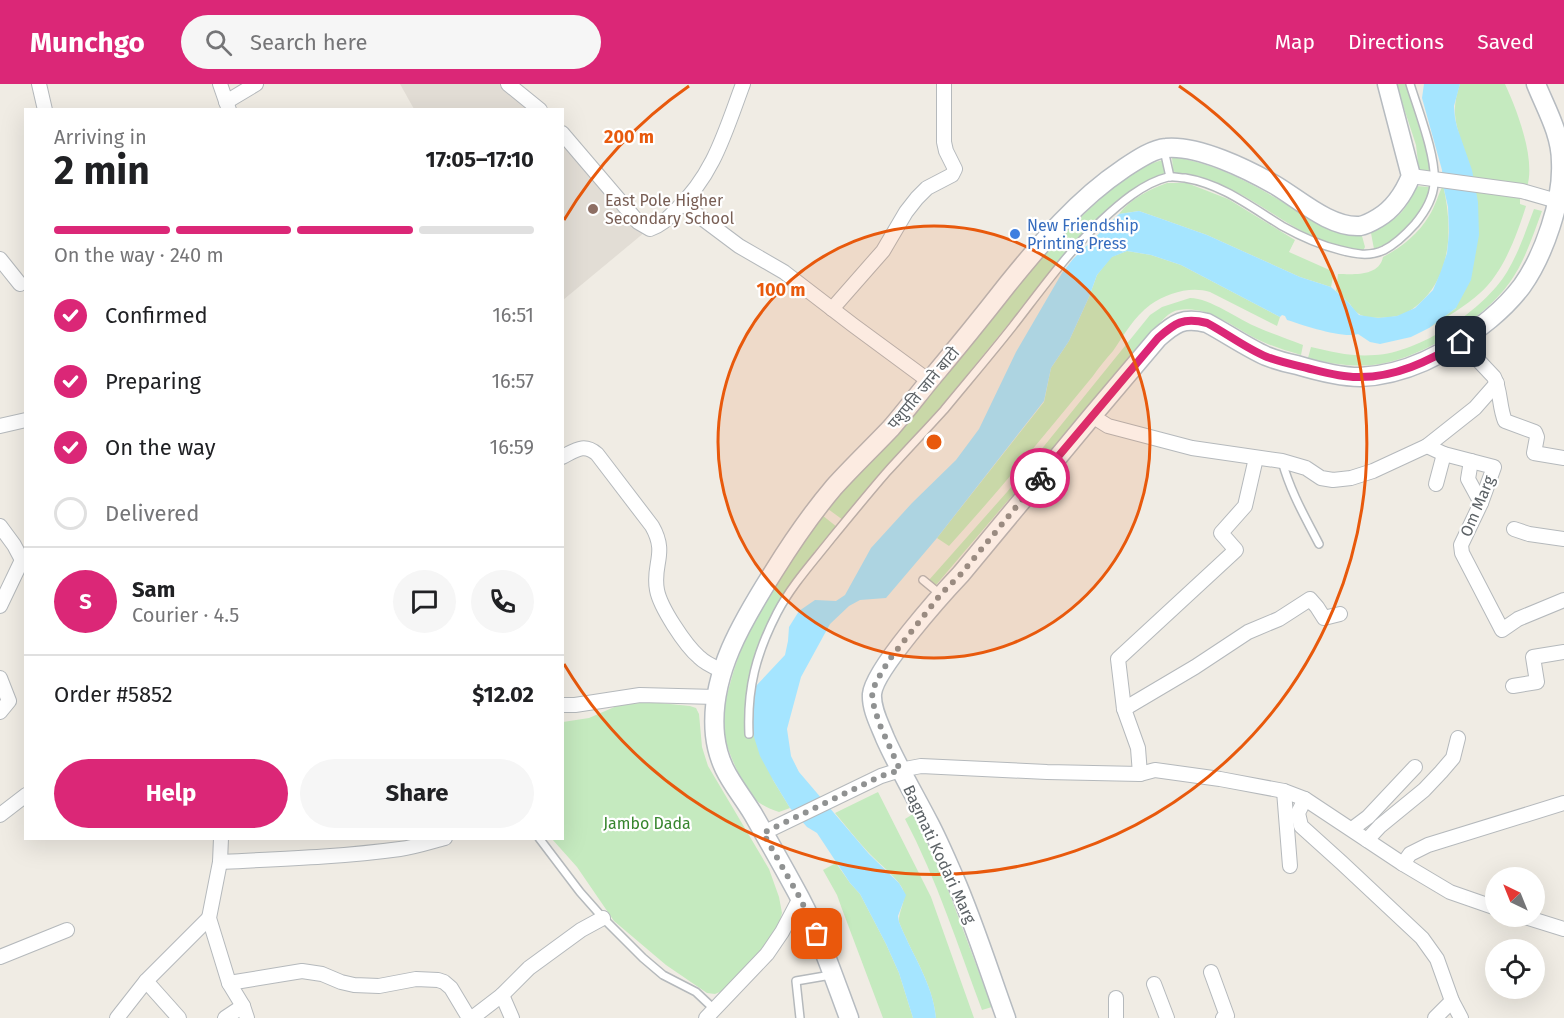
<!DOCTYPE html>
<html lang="en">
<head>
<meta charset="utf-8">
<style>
	body { margin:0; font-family:"Fira Sans","Noto Sans Devanagari",sans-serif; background:#f6f6f6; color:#202124; height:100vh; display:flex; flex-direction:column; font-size:22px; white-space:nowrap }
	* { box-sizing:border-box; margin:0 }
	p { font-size:20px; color:#757577 }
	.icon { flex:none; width:33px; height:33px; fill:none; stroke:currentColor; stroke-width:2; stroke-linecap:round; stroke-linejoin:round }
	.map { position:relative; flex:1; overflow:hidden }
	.side { position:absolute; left:24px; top:24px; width:540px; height:732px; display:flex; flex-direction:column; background:#fff; border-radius:0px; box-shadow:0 6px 24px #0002 }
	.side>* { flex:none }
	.needle { width:39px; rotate:317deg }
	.buttons { position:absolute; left:1485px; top:783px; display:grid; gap:12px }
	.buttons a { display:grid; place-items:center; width:60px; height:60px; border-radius:50%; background:#fff; box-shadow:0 6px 24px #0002; font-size:30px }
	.pin { position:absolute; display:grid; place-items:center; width:51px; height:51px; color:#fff; margin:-26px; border-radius:12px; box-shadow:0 3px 9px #0006 }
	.courier { position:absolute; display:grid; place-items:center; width:60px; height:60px; margin:-30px; border:4px solid #db2777; border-radius:50%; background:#fff; color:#222; box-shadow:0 2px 8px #0007 }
	.head em { font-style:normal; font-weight:700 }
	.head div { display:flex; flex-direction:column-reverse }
	.head { display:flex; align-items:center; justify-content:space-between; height:102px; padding:0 30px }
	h1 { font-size:39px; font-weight:700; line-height:45px }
	.bar { display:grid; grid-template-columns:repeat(4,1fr); gap:9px 6px; align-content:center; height:72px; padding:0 30px }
	.bar i { height:8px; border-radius:4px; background:#e0e0e0 }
	.bar .current { background:#db2777 }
	.bar p { grid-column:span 4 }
	.line { display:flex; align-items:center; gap:15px; padding:0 30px; border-top:2px solid #e0e0e0 }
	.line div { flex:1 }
	.round { display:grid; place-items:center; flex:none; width:63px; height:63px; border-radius:32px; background:#f6f6f6 }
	ol { padding:0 30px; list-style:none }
	li { display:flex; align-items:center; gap:18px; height:66px }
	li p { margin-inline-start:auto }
	li .icon { padding:6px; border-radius:50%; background:#db2777; color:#fff; stroke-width:4 }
	li:last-child { color:#757577 }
	li i { width:33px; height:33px; border:3px solid #e0e0e0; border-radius:50% }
	.action { display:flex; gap:12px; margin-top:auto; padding:12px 30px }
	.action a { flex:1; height:69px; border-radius:36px; background:#db2777; color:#fff; font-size:24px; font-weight:700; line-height:69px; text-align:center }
	.action a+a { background:#f6f6f6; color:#202124 }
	header { display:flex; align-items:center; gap:36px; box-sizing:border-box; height:84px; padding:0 30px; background:#db2777; color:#fff }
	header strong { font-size:28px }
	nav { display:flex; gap:33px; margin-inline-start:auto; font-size:21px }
	.search { width:420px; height:54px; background:#f6f6f6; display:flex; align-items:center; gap:15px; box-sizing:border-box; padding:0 21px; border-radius:33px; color:#757577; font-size:22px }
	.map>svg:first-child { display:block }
</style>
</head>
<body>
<header>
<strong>Munchgo</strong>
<div class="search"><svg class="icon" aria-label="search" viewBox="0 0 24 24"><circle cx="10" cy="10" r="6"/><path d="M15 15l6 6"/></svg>Search here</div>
<nav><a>Map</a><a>Directions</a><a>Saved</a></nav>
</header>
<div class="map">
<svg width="1564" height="934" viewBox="0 0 1564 934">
	<rect width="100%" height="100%" fill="#f0ece4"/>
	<g fill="#e2ddd5">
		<polygon points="400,0 509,0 538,25 414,25"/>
		<polygon points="562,53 645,148 563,216 562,216"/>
	</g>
	<g fill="#c5eabf">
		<polygon points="1396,0 1406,0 1428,72 1430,89 1419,87 1416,61"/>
		<path d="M1460 0H1505C1517 26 1536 75 1527 103L1520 104V120L1526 122C1517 151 1503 189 1480 209 1465 223 1446 233 1429 244L1456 224 1462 59C1454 36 1452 23 1460 0Z"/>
		<path d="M1172 73C1209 78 1242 94 1274 113 1302 129 1329 147 1362 152L1365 163 1363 167C1322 164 1287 138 1254 118 1228 102 1205 94 1176 89L1173 87Z"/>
		<path d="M1163 76 1165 89 1149 96 1126 110 1105 128 1086 147 1057 180 946 317 843 436 828 425C854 393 884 365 911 334 972 261 1027 181 1098 117 1116 100 1138 82 1163 76Z"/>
		<path d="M1167 99H1187L1228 115 1295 156 1289 168 1334 188 1331 203 1300 193 1207 151 1159 134 1139 127 1119 130C1130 115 1150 105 1167 99Z"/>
		<path d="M1443 101C1452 139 1453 186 1423 216 1414 225 1404 232 1391 233 1383 234 1366 235 1359 230 1355 228 1352 223 1350 220 1345 215 1341 211 1336 207L1338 190C1353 190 1379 193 1383 173 1401 164 1419 149 1429 132 1435 123 1438 111 1443 101Z"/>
		<path d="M1415 102 1431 103C1424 127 1399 159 1374 165L1371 149C1395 136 1407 129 1415 102Z"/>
		<path d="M1534 125 1542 127C1533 151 1525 177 1510 198 1484 235 1425 272 1380 280 1356 284 1331 280 1308 274L1311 263C1332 268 1353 273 1375 271 1419 269 1484 226 1507 188 1519 168 1526 146 1534 125Z"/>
		<path d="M1127 167 1151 171 1181 181 1280 233 1277 242 1210 208C1191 202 1167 209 1150 221 1134 233 1124 251 1113 267 1106 275 1099 283 1093 292 1046 349 999 407 949 462L937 454 1044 318 1051 284 1069 257 1089 213 1097 191 1111 173Z"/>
		<path d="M1190 214C1210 214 1239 236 1259 244 1273 250 1288 255 1303 261L1301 271C1287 267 1274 263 1261 257 1236 246 1209 221 1179 226 1169 227 1161 238 1154 245L936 501 929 496 1007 408 1150 231 1162 223Z"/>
		<path d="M822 431 837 443 814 468 820 473 792 508 778 530 758 582 754 613 773 696 790 724 779 728C753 720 747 708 736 684 729 668 723 654 723 636 723 624 727 611 730 600 747 535 785 485 822 431Z"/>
		<polygon points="650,618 690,622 696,624 699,630 702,663 708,682 769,785 779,813 782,829 777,846 768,862 727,905 715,910 707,909 666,881 614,837 577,783 552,755 562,754 563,638 589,634 619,621"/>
		<path d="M878 708 931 813 974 934H936C933 899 911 869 899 838 898 827 907 817 903 806 901 797 876 777 868 768 857 756 846 742 835 729Z"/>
		<path d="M913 730 944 795 992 923 982 926C958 862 937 796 905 735Z"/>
		<polygon points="836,779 850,799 860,810 886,860 899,889 913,934 883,934 842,825 837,811 823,786"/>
	</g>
	<path fill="#a5e5ff" d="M1424 0H1460L1454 22 1455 34 1457 43 1472 86 1478 118 1479 151 1471 196 1456 224 1429 244 1411 253 1380 260 1370 258 1358 250C1343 255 1303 241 1287 236L1285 232 1282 231 1280 233 1181 181 1151 171 1127 167 1112 173 1097 191 1089 213 1069 257 1051 284 1044 317 937 454 886 514 860 516 849 522 830 540 801 593 787 645 791 672 799 688 869 770 899 799 906 811 898 832 899 838C911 869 933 899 936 934H913L899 889 886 860 860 810 850 799 817 749 807 743 790 724 773 696 760 672 754 653 752 632 755 603 785 571 788 557 789 543 799 527 815 516 836 517 845 511 871 464 912 419 956 376 979 345 1016 268 1062 189 1073 175 1119 130 1139 127 1159 134 1207 151 1300 193 1331 203 1347 217 1359 231 1378 234 1397 232 1415 224 1433 206 1441 187 1447 169 1449 148 1448 123 1443 101 1442 86 1422 14Z"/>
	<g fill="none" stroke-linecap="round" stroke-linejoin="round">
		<g stroke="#b5b9bc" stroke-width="10">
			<g id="service">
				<polyline points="1164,66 1170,93"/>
				<path d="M1282 377C1290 407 1305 433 1319 460"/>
				<polyline points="923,496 940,510"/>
				<path d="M749 650C747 604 756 570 777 529 791 502 812 479 831 455 849 433 867 411 886 389 905 368 925 347 944 326 967 298 991 270 1013 242 1041 206 1068 168 1101 137 1119 120 1143 99 1168 93 1174 92 1179 94 1185 94 1222 100 1251 123 1282 142 1300 152 1319 161 1340 166 1355 170 1369 173 1384 166 1396 160 1406 150 1415 140 1425 128 1433 115 1434 100 1437 74 1418 26 1410 0"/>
				<polyline points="539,754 580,808 603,834 643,874 663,891 696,908 714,925"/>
				<polyline points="800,934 796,897 831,891"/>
			</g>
		</g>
		<g stroke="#b5b9bc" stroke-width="16">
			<g id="minor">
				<polyline points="39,0 45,26"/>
				<polyline points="220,0 229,26"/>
				<polyline points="508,0 540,26"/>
				<polyline points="226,18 256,0"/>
				<path d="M562 49 638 138 650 145C662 141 668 134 676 126 714 90 725 48 743 0"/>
				<polyline points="1411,92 1522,107 1564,119"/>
				<polyline points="683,120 739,162 784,188 853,241 929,297"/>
				<polyline points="0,175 20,200"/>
				<polyline points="832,225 883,167 906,128 917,114 927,104 952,91 955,85 946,67 944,58 944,0"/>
				<path d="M1461 258 1494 293C1501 307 1499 323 1505 337L1535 348 1537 353 1534 369 1564 374"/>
				<polyline points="1497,299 1475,324 1427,362 1444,370 1494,383 1481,419 1461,461 1462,469 1502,546 1518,535 1564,516"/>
				<polyline points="1092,332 1108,342 1192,364 1282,377 1306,384 1321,394 1333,396 1351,394 1373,387 1427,362"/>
				<polyline points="0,342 26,336"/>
				<path d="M562 373C576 366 584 359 597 370L652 442C668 470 652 480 657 506 660 523 685 561 699 573 706 580 714 583 723 587"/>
				<polyline points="1471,377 1468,395 1481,419"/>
				<polyline points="1436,400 1444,370"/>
				<polyline points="0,442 14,461 22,476"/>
				<polyline points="1514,445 1529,450 1564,455"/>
				<polyline points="0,522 22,476 26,472"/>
				<polyline points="0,594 9,617 0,628"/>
				<polyline points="1513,602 1537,598 1533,573 1564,568"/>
				<polyline points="562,621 575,621 640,611 716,613"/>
				<polyline points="1124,625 1118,575 1236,466 1221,449 1245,422 1256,374"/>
				<polyline points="1140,690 1138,664 1124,625 1195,583 1248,548 1279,535 1310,515 1317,523 1324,534 1340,530"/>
				<polyline points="1284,707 1290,782"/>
				<polyline points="1305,715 1403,780 1450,808 1496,824"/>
				<polyline points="0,731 26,711"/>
				<polyline points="1352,745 1368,733 1415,683"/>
				<polyline points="763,749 881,692 900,686 921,682 1047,688 1140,690 1155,686 1220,695 1284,707 1305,715 1298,729 1301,742 1342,779 1422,854 1437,875 1452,917 1461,934"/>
				<polyline points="221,754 220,778 209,834 229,899 243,922 247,934"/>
				<polyline points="1367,756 1380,742 1424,706 1441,688 1453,674 1458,654"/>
				<path d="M220 778C280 775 341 773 400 765 415 763 430 758 445 754"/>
				<polyline points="1403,780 1410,770 1428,761 1564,719"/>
				<polyline points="1522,832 1564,845"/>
				<polyline points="0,873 67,846"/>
				<polyline points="1211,888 1227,932 1223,934"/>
				<polyline points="146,897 179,934"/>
				<polyline points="229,899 302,887 322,890 341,898 354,901 379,902 416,895 438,896 444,898 451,904 469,934"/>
				<polyline points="1154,900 1167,934"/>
				<polyline points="502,911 512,934"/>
				<polyline points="1116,914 1116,934"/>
				<polyline points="117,934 146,897 209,834"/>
				<polyline points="225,934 243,922"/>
				<polyline points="472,934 502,911 529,884 581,846 603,834"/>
				<polyline points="706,934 767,870 782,848 800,814"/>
				<polyline points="1435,934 1452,917"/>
			</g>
		</g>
		<g stroke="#b6bbc0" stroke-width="21">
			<g id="secondary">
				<path d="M849 934C834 894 820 852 800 814 785 786 769 758 753 730 736 702 719 687 715 651 709 591 743 536 774 487 792 458 812 429 834 403 852 383 872 364 891 344 904 329 917 312 930 296 956 265 982 233 1007 201 1041 159 1078 115 1123 85 1135 77 1152 65 1166 64 1198 61 1247 85 1275 101 1299 115 1330 144 1360 142 1366 141 1373 137 1378 134 1395 124 1404 109 1411 92L1387 0"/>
				<path d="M1006 934C989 887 974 839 954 793 946 775 938 756 929 739 914 710 898 683 885 654 880 641 871 625 872 610 874 586 942 510 961 490L1092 332 1158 254C1175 239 1183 233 1207 239 1226 249 1246 263 1266 272 1276 276 1287 279 1297 281 1317 287 1339 293 1360 293 1409 291 1453 266 1490 235 1502 225 1513 214 1522 202 1544 171 1563 116 1561 78 1561 50 1546 25 1536 0"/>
			</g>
		</g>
		<use href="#service" stroke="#fff" stroke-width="7"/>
		<use href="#minor" stroke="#fff" stroke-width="14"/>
		<use href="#secondary" stroke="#fff" stroke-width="18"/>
	</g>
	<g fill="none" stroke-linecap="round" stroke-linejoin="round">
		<polyline stroke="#909292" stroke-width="6" stroke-dasharray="0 10.8" points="817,850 800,814 763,749 881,692 900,686 879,639 873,619 872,609 876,598 889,576 941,510 961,490 1040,394"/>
		<path stroke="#db2777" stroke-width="8" d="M1040 394 1158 254C1175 239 1183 233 1207 239 1226 249 1247 265 1267 273 1280 278 1294 281 1307 284 1323 288 1340 293 1357 293 1395 294 1429 277 1461 258"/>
	</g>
	<circle cx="934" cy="358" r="216" fill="#e8590c" fill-opacity=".12"/>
	<g fill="none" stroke="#e8590c" stroke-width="3">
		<circle cx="934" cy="358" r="216"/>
		<path d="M564 136A432 432 0 0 1 689 2M1179 2A432 432 0 1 1 564 580"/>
	</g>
	<circle fill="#8d6e63" stroke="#fff" stroke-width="2" cx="593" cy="125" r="6"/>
	<circle fill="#3f7fe0" stroke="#fff" stroke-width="2" cx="1015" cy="150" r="6"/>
	<g text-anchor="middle" stroke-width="4.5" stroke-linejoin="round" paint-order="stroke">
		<g font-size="16" fill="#785e54" stroke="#fff" text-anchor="start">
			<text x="605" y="122">East Pole Higher<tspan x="605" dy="18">Secondary School</tspan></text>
		</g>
		<g font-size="16" fill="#366cbe" stroke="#fff" text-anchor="start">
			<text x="1027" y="147">New Friendship<tspan x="1027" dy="18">Printing Press</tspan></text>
		</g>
		<g font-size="16" fill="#5c6266" stroke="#fff">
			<text transform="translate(923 304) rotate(-50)" y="6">पशुपति जाने बाटो</text>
			<text transform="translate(1477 422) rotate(-67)" y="6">Om Marg</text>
			<text transform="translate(940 770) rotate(65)" y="6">Bagmati Kodari Marg</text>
		</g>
		<g font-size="16" fill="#36852d" stroke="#fff">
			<text x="647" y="745">Jambo Dada</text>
		</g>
	</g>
	<circle cx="934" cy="358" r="9" fill="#e8590c" stroke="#fff" stroke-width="3"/>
	<g font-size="18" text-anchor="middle" font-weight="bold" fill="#e8590c" stroke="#fff" stroke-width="4.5" stroke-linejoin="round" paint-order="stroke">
		<text x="629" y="59">200 m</text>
		<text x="781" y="212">100 m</text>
	</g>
</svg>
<div class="buttons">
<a><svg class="needle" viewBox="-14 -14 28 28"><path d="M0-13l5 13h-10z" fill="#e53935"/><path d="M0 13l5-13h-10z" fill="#757577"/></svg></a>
<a><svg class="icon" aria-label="locate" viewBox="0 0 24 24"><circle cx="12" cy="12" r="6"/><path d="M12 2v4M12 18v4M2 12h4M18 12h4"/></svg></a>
</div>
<div class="pin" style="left:817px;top:850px;background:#ea580c"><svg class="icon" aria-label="bag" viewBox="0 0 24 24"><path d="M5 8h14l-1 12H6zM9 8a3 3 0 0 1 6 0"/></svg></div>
<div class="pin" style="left:1461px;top:258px;background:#1f2937"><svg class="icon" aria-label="home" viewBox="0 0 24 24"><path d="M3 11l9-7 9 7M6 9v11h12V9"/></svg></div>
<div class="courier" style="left:1040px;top:394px"><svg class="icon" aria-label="bike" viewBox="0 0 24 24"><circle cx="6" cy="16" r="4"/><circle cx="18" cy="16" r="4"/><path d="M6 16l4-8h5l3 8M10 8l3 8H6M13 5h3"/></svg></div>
<section class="side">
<div class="head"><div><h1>2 min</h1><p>Arriving in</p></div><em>17:05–17:10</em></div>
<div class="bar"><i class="current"></i><i class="current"></i><i class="current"></i><i></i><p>On the way · 240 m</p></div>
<ol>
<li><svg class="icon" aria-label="check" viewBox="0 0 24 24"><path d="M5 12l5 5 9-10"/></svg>Confirmed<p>16:51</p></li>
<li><svg class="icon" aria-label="check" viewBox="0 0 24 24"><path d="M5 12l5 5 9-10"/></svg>Preparing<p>16:57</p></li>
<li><svg class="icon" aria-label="check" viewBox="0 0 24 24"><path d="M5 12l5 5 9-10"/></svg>On the way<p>16:59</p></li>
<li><i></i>Delivered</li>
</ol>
<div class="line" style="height:108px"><b class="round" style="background:#db2777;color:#fff">S</b><div><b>Sam</b><p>Courier · 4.5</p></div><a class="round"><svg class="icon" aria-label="chat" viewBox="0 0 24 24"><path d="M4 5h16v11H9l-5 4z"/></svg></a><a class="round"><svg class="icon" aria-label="phone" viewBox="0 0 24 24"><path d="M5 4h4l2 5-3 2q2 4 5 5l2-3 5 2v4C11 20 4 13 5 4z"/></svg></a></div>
<div class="line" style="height:78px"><div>Order #5852</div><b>$12.02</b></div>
<div class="action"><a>Help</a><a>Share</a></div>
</section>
</div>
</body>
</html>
